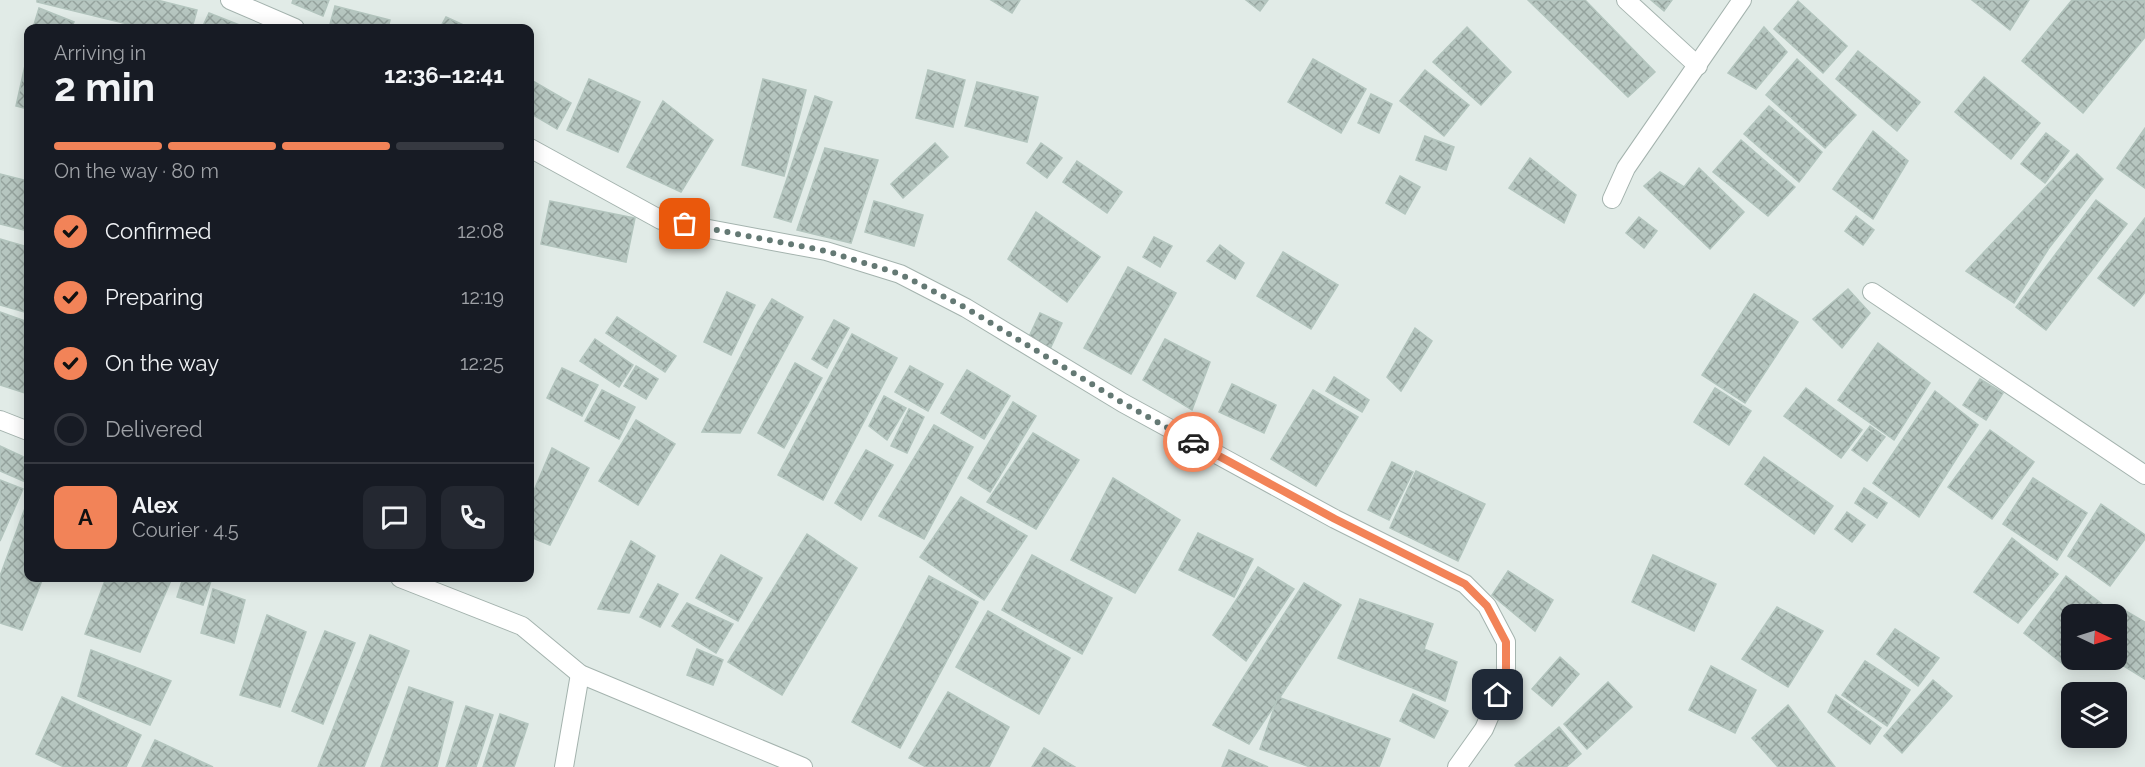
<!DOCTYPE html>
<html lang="en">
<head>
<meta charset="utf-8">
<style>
	body { margin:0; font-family:Raleway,sans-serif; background:#242831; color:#f1f3f6; height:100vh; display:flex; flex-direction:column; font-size:22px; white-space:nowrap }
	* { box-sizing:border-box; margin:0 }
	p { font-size:20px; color:#9ea1a6 }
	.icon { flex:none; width:33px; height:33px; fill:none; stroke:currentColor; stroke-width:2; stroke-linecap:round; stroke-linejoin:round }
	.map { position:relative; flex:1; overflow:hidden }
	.panel { position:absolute; left:24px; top:24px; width:510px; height:558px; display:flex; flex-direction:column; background:#171b24; border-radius:12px; box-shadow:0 3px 15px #0003 }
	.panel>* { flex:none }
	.needle { width:39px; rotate:94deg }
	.tools { position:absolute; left:2061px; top:604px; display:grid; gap:12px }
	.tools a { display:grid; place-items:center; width:66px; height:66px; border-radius:12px; background:#171b24; box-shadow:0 3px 15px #0003; font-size:30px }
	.pin { position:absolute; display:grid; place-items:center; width:51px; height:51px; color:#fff; margin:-26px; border-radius:12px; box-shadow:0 3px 9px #0006 }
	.courier { position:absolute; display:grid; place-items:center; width:60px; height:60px; margin:-30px; border:4px solid #f28358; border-radius:50%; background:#fff; color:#222; box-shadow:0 2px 8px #0007 }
	.headline em { font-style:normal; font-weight:700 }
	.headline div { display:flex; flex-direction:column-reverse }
	.headline { display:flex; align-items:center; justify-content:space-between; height:102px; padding:0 30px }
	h1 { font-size:39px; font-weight:700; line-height:45px }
	.bar { display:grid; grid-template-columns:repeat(4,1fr); gap:9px 6px; align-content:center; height:72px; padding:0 30px }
	.bar i { height:8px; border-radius:4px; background:#363941 }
	.bar .active { background:#f28358 }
	.bar p { grid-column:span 4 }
	.line { display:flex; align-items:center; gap:15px; padding:0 30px; border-top:2px solid #363941 }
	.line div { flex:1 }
	.round { display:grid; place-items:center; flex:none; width:63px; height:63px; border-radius:12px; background:#242831 }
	ol { padding:0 30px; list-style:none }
	li { display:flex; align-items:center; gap:18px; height:66px }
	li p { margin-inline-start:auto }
	li .icon { padding:6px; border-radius:50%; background:#f28358; color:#111; stroke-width:4 }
	li:last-child { color:#9ea1a6 }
	li i { width:33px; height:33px; border:3px solid #363941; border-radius:50% }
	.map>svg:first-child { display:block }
</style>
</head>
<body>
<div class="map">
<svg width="2145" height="767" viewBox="0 0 2145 767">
	<defs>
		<pattern id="building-cross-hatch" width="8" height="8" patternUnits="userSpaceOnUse" patternTransform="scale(1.5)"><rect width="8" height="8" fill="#b6c6c0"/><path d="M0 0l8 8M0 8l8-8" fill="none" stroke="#94a29d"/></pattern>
	</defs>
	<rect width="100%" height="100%" fill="#e1ebe7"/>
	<g fill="url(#building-cross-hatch)" stroke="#b3c5be" stroke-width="1.5">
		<polygon points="37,0 157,0 197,10 192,28 144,28 37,2"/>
		<polygon points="293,0 329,0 323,16 292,3"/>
		<polygon points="991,0 1020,0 1012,13"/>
		<polygon points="1246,0 1268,0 1260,11"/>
		<polygon points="1528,0 1585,0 1655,72 1628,97"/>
		<polygon points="1651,0 1672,0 1664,11"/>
		<polygon points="1972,0 2029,0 2010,30"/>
		<polygon points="2072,0 2145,0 2145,37 2083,113 2022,61"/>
		<polygon points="1798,1 1847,46 1823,73 1774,29"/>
		<polygon points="335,6 390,20 388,28 329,28"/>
		<polygon points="39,8 74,22 71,28 33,28"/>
		<polygon points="209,13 247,28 202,28"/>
		<polygon points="446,17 470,28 440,28"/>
		<polygon points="1467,27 1511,72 1481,105 1433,62"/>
		<polygon points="1764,27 1787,52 1756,89 1728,73"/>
		<polygon points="1858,51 1920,102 1897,131 1836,79"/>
		<polygon points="28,52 28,109 16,106"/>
		<polygon points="1313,59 1366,89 1341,133 1288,102"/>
		<polygon points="1797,59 1856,115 1825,148 1766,95"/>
		<polygon points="928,70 965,80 953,127 916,118"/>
		<polygon points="1425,70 1469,105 1444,136 1400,101"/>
		<polygon points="1984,77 2040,123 2011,159 1955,112"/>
		<polygon points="589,79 640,102 618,152 567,130"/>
		<polygon points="763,79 806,90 784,176 742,165"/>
		<polygon points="531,80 571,103 557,129 530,113 530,83"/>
		<polygon points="977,82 1038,97 1027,142 965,126"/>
		<polygon points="1371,94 1392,104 1379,133 1358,123"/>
		<polygon points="815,96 832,102 791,222 774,217"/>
		<polygon points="663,101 713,140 681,192 627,167"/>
		<polygon points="1769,106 1822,152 1799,182 1744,134"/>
		<polygon points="2145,128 2145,188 2117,168"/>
		<polygon points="1873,131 1908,161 1873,219 1833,189"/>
		<polygon points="2046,133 2069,151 2045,183 2021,164"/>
		<polygon points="1425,136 1454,147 1446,170 1416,160"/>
		<polygon points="1741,140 1795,187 1768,216 1713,172"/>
		<polygon points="935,143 948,157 903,198 891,184"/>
		<polygon points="1041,143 1062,158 1047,178 1027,163"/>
		<polygon points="825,148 878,160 851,243 797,230"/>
		<polygon points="2077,154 2103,179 2049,248 2014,303 1966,271"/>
		<polygon points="1530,158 1576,195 1564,223 1509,188"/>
		<polygon points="1077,161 1122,192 1107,213 1063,182"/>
		<polygon points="1699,168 1744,212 1710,249 1644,186 1660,172 1684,187"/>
		<polygon points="0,174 28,181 28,231 0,224"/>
		<polygon points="1400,176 1420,187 1405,214 1386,203"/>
		<polygon points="2096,200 2127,224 2046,330 2016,307"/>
		<polygon points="550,201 635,218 626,262 541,244"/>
		<polygon points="874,201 923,215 914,246 865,232"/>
		<polygon points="1036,212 1100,257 1067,302 1008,259"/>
		<polygon points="1856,216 1874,230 1863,245 1845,231"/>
		<polygon points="1639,217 1657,231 1644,248 1626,233"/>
		<polygon points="2145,218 2145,292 2134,306 2098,278"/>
		<polygon points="1154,237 1172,246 1160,267 1143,257"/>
		<polygon points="0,239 28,247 28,313 0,305"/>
		<polygon points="1220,245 1244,263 1235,279 1207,261"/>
		<polygon points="1283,252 1338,285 1311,329 1257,296"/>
		<polygon points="1128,267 1176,293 1131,374 1084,348"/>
		<polygon points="1848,289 1870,313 1842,348 1813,319"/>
		<polygon points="727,292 755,305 731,355 704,342"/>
		<polygon points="1754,294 1798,322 1745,403 1702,375"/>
		<polygon points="772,299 803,317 740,433 702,432 758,322"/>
		<polygon points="0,312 28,322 28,394 0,385"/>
		<polygon points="1040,313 1062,323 1050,349 1028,339"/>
		<polygon points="617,317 676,356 665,372 606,333"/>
		<polygon points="834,320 849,328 827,368 812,359"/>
		<polygon points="1415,328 1432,341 1401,391 1387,377"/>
		<polygon points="852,334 897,358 823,500 778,475"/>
		<polygon points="595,339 633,365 619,387 580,361"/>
		<polygon points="1165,339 1210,362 1192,410 1143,380"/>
		<polygon points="1878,343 1930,383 1894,440 1838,400"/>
		<polygon points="795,363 822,378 784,448 758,433"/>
		<polygon points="636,366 658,379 646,399 624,386"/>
		<polygon points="910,366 943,384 928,411 895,392"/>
		<polygon points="562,368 598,385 582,416 547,398"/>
		<polygon points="967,370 1010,396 984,439 941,413"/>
		<polygon points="1334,377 1369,400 1362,412 1326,391"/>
		<polygon points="1980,379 2003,393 1986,420 1963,405"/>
		<polygon points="1232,384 1276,405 1264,433 1219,412"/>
		<polygon points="1715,388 1751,411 1729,445 1694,422"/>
		<polygon points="1806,388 1862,430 1841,458 1784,416"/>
		<polygon points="602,390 635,407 619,439 585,421"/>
		<polygon points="1313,390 1358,417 1316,486 1271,459"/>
		<polygon points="1935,391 1978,425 1919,517 1873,483"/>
		<polygon points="884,396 906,408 887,440 869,426"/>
		<polygon points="1013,402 1036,416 990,492 968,478"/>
		<polygon points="909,409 924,417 907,453 891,446"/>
		<polygon points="636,420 675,444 638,505 599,481"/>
		<polygon points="934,425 973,447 924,539 879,516"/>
		<polygon points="1870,426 1885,437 1867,461 1852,450"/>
		<polygon points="1990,430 2034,462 1992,519 1948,487"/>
		<polygon points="1033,433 1079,460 1036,529 987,502"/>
		<polygon points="0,446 28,459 28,483 0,471"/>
		<polygon points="552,448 589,468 550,545 530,537 530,500"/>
		<polygon points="866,450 893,465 861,520 835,503"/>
		<polygon points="1764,457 1833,506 1814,534 1745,484"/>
		<polygon points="1392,462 1413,472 1389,520 1368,510"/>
		<polygon points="1416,471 1485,504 1458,561 1390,528"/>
		<polygon points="1113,478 1180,520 1135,593 1071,560"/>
		<polygon points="2033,478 2087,513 2057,560 2003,524"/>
		<polygon points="0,480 23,489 0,541"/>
		<polygon points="1864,488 1887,503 1877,518 1855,503"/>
		<polygon points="961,497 1027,536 984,600 920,557"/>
		<polygon points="28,500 28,578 43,578 22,630 0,623 0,576"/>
		<polygon points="2101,504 2145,535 2145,539 2110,586 2068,556"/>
		<polygon points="1847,512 1865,525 1852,542 1835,529"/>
		<polygon points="1198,533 1253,559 1234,597 1179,570"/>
		<polygon points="807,534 857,568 782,695 728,662"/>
		<polygon points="2012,538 2058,574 2018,623 1974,592"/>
		<polygon points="631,541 655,556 629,613 598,609"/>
		<polygon points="721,555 762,578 738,621 696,598"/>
		<polygon points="1032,555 1112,598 1082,654 1002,610"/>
		<polygon points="1653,555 1716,584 1694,631 1632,602"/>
		<polygon points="1258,567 1294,589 1246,661 1213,635"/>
		<polygon points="1508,571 1553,600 1535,631 1492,595"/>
		<polygon points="929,576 978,602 900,748 852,722"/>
		<polygon points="2066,576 2103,605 2097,615 2072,615 2072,653 2064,665 2024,633"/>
		<polygon points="106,578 172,578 140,652 85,634"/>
		<polygon points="183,578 212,578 203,605 177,597"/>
		<polygon points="1304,583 1341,605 1249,744 1213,725"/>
		<polygon points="658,584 678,594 660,627 640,617"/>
		<polygon points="213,589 245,600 234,643 201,633"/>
		<polygon points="1360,599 1433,624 1424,649 1457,662 1445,701 1338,658"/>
		<polygon points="687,603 733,624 716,653 672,626"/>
		<polygon points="1777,607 1823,631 1788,687 1742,659"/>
		<polygon points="2124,610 2145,622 2145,679 2114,660 2116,660 2116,623"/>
		<polygon points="988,611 1070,658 1039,714 956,667"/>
		<polygon points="267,615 306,632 280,707 240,695"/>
		<polygon points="1895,629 1939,658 1918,686 1877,654"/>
		<polygon points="325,631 355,643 323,724 292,711"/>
		<polygon points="370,635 409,651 364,767 318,767"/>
		<polygon points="697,649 723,660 713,685 687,675"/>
		<polygon points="91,650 171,681 150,725 78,696"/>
		<polygon points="1560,657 1579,674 1552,706 1532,689"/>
		<polygon points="1865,661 1910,690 1887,726 1842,695"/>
		<polygon points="1711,666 1756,690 1735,733 1689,710"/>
		<polygon points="1933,680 1952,696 1902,753 1884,736"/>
		<polygon points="1608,682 1632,707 1587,749 1564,724"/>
		<polygon points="409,687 453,702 437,767 381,767"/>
		<polygon points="948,692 1009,727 989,767 926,767 909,758"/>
		<polygon points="1413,694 1448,711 1434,738 1400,721"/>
		<polygon points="1836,695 1881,728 1870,744 1828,712"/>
		<polygon points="62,697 141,735 126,767 64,767 36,754"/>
		<polygon points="1278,697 1390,739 1379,767 1310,767 1260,749"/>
		<polygon points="1788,705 1835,767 1778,767 1752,738"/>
		<polygon points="466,706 493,715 476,767 446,767"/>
		<polygon points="500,714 528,724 514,767 483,767"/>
		<polygon points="1559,727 1581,754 1566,767 1517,767 1515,765"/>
		<polygon points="155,740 213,767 142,767"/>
		<polygon points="1044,748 1075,767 1032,767"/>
		<polygon points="1229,750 1268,767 1222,767"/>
	</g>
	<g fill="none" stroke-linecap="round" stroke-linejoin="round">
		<g stroke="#a4b3ae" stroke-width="20">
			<g id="minor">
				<polyline points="230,0 295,28"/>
				<polyline points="1626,0 1698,66"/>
				<polyline points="530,148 661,220 826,251 900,274 966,308 1123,403 1335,519 1465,584 1487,606 1506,642 1506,678 1484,729 1457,767"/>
				<polyline points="1612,199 1626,168 1742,0"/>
				<polyline points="1872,292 2145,475"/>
				<polyline points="0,420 28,431"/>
				<polyline points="400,578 522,626 580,674 803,767"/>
				<polyline points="564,767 580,674"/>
			</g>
		</g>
		<use href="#minor" stroke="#fff" stroke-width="18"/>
	</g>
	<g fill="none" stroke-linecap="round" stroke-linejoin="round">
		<polyline stroke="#647974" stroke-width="6" stroke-dasharray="0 10.8" points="685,224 826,251 900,274 966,308 1123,403 1193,442"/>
		<polyline stroke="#f28358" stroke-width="8" points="1193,442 1335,519 1465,584 1487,606 1506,642 1506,678 1498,695"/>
	</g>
</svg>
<div class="tools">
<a><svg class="needle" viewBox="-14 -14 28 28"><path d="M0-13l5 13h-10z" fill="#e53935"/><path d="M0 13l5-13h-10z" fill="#9ea1a6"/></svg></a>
<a><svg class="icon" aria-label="layers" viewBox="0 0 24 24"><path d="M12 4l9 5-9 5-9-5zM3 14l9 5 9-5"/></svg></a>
</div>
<div class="pin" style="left:685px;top:224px;background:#ea580c"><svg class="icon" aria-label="bag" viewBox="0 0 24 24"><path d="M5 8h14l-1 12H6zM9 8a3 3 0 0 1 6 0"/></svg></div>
<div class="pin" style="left:1498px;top:695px;background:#1f2937"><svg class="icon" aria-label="home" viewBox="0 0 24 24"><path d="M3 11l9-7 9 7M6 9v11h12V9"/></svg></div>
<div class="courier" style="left:1193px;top:442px"><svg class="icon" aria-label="car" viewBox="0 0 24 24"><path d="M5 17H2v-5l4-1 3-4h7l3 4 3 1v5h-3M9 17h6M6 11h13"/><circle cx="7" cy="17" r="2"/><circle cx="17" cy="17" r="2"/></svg></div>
<section class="panel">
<div class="headline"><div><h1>2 min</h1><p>Arriving in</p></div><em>12:36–12:41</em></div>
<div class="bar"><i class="active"></i><i class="active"></i><i class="active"></i><i></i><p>On the way · 80 m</p></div>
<ol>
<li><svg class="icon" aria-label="check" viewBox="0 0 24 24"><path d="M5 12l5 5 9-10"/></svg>Confirmed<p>12:08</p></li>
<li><svg class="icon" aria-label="check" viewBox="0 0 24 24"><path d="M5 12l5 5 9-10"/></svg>Preparing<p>12:19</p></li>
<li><svg class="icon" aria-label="check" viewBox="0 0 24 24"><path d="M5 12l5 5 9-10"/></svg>On the way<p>12:25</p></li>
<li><i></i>Delivered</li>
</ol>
<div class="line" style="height:108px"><b class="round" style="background:#f28358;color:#111">A</b><div><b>Alex</b><p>Courier · 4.5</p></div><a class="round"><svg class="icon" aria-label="chat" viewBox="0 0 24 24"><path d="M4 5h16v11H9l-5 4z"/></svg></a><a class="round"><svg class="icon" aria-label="phone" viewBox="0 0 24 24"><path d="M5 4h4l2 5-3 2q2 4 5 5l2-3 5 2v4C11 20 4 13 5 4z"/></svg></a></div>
</section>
</div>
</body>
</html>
